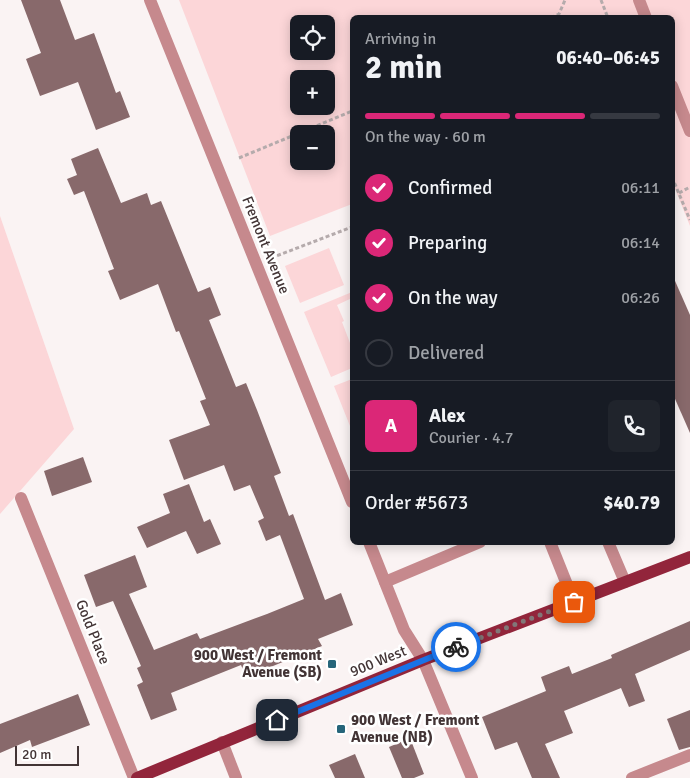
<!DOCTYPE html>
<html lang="en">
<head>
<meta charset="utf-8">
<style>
	body { margin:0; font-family:Signika,sans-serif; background:#20242c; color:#f1f3f6; height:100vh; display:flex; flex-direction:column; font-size:19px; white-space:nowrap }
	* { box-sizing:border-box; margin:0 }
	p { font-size:16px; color:#9ea1a6 }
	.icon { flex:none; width:28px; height:28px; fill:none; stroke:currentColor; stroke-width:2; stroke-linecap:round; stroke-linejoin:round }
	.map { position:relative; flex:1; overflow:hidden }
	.panel { position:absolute; left:350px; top:15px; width:325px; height:530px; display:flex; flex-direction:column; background:#171b24; border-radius:8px; box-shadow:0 2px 12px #0003 }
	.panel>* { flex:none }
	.tools { position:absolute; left:290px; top:15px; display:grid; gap:10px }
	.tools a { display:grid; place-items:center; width:45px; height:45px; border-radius:8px; background:#171b24; box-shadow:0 2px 12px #0003; font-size:25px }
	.scale { position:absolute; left:15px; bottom:12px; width:64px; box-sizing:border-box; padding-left:5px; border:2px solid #423435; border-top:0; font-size:14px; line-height:18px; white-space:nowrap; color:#423435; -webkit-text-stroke:4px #fff; paint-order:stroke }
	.pin { position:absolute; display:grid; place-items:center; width:42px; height:42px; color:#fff; margin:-21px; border-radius:10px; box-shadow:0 2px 8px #0006 }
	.courier { position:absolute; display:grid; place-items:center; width:50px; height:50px; margin:-25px; border:4px solid #1a73e8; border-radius:50%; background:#fff; color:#222; box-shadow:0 1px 6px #0007 }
	.summary em { font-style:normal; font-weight:700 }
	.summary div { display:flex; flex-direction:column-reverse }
	.summary { display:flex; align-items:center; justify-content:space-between; height:85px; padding:0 15px }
	h1 { font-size:32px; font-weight:700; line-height:38px }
	.bar { display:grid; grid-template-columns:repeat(4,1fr); gap:8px 5px; align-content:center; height:60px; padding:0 15px }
	.bar i { height:6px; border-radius:4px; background:#363941 }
	.bar .active { background:#db2777 }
	.bar p { grid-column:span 4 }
	.line { display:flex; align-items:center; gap:12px; padding:0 15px; border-top:1px solid #363941 }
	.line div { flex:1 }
	.round { display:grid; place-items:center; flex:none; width:52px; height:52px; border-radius:8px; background:#20242c }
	ol { padding:0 15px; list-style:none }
	li { display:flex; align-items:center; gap:15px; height:55px }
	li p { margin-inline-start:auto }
	li .icon { padding:5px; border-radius:50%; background:#db2777; color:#fff; stroke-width:4 }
	li:last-child { color:#9ea1a6 }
	li i { width:28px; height:28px; border:2px solid #363941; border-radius:50% }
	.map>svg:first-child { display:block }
</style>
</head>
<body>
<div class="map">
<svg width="690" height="778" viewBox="0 0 690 778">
	<rect width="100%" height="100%" fill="#faf3f3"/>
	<g fill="#fcd6d8" fill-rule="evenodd">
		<path d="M179 0H690V226L673 184 672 18H352V204L270 236ZM299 24H326V51H299ZM299 79H326V106H299ZM299 134H326V161H299Z"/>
		<polygon points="0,216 74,429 0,514"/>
		<polygon points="329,248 344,285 300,303 285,266"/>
		<polygon points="352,292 352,298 337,305 344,321 342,322 350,343 352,343 352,368 331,377 304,312"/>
		<polygon points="352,379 352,431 334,386"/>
	</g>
	<g fill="#88696b">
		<polygon points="21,0 60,0 75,40 94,33 116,93 120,91 130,117 96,130 78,82 40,96 26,59 41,53"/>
		<polygon points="98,148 121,203 147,193 151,205 161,201 198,292 210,287 221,315 209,320 236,387 246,383 257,410 281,473 274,476 289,516 293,514 325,600 341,593 353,625 318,639 322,646 246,677 241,665 171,693 177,710 151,720 137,685 143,682 137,668 141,666 113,601 96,607 84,575 135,555 147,587 129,594 154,650 197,633 200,639 267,614 304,599 280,535 266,541 258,521 264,518 250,485 234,491 224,465 184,480 169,440 210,425 200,401 206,399 179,331 176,332 158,284 120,300 108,271 114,269 84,191 74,195 67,179 77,175 71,159"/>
		<polygon points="672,274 690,315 690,433 672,392"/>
		<polygon points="83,457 92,482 52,496 44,471"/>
		<polygon points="189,484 204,522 210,519 221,544 197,554 186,531 147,548 137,527 170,513 163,494"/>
		<polygon points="690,621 690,650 635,674 645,701 629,707 621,688 564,711 573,733 545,744 560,778 532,778 517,742 495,750 482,717 546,691 541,677 569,666 572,674 612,658 611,655"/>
		<polygon points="78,694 90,725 32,747 30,740 0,753 0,724"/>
		<polygon points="690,710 690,747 679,750 667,719"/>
		<polygon points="410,738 424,774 414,778 402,778 389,747"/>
		<polygon points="355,754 365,778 335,778 329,765"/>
	</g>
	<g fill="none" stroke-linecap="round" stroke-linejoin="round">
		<g stroke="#b5abac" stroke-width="3" stroke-dasharray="4 2.5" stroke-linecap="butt">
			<polyline points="601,0 608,18"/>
			<polyline points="551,18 559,14 565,0"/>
			<polyline points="239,158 352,111"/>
			<polyline points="672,177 690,220"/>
			<polyline points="679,193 690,187"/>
			<polyline points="271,258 352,227"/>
		</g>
		<g stroke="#c6898d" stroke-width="12">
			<polyline points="150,0 352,502"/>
			<polyline points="639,0 646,18"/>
			<polyline points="672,86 690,131"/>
			<polyline points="21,498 134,778"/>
			<polyline points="369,542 404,630 423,660 472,778"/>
			<polyline points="550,542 574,602"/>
			<polyline points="608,542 625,582"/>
			<polyline points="385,582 480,542"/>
			<polyline points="222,742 236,778"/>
			<polyline points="632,778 690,755"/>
		</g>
		<polyline stroke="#92253b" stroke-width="12" points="137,778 423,660 690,557"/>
	</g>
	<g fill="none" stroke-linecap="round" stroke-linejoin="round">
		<polyline stroke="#827778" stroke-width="5" stroke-dasharray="0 9" points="456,647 574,602"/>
		<polyline stroke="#1a73e8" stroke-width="6" points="277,720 456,647"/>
	</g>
	<g fill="#26657a" stroke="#fff" stroke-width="2">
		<rect x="327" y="659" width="10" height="10" rx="2.5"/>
		<rect x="336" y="724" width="10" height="10" rx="2.5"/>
	</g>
	<g text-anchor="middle" stroke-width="5" stroke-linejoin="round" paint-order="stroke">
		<g font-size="15" fill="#423435" stroke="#fff">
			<text transform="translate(266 245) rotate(68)" y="5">Fremont Avenue</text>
			<text transform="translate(93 632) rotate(68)" y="5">Gold Place</text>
			<text transform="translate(378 661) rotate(-22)" y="5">900 West</text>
		</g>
		<g font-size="15" font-weight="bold" fill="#423435" stroke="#fff" text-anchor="end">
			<text x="322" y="660">900 West / Fremont<tspan x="322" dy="17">Avenue (SB)</tspan></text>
			<text x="351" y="725" text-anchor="start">900 West / Fremont<tspan x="351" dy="17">Avenue (NB)</tspan></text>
		</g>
	</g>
</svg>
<div class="tools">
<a><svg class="icon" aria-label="locate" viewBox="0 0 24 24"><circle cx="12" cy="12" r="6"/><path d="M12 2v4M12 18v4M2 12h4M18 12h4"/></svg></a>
<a>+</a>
<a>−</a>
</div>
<div class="scale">20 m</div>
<div class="pin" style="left:574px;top:602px;background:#ea580c"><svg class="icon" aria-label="bag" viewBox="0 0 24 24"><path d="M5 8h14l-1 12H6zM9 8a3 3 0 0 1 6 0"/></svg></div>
<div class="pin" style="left:277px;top:720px;background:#1f2937"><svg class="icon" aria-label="home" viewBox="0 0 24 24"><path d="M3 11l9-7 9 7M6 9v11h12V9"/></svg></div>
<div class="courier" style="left:456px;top:647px"><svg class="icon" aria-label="bike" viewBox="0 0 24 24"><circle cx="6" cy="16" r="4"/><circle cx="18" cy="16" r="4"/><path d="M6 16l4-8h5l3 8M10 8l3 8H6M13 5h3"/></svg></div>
<section class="panel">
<div class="summary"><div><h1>2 min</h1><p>Arriving in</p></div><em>06:40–06:45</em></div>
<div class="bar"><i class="active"></i><i class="active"></i><i class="active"></i><i></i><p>On the way · 60 m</p></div>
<ol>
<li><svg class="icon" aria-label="check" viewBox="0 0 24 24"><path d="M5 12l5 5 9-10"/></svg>Confirmed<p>06:11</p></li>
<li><svg class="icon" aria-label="check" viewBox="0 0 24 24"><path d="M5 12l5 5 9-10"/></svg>Preparing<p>06:14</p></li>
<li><svg class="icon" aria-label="check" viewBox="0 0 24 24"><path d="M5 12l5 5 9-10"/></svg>On the way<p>06:26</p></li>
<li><i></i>Delivered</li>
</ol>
<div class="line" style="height:90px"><b class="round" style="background:#db2777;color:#fff">A</b><div><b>Alex</b><p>Courier · 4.7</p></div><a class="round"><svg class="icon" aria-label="phone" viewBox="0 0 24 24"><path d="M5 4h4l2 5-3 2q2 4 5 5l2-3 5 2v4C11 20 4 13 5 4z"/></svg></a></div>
<div class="line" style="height:65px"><div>Order #5673</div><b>$40.79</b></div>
</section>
</div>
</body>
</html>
